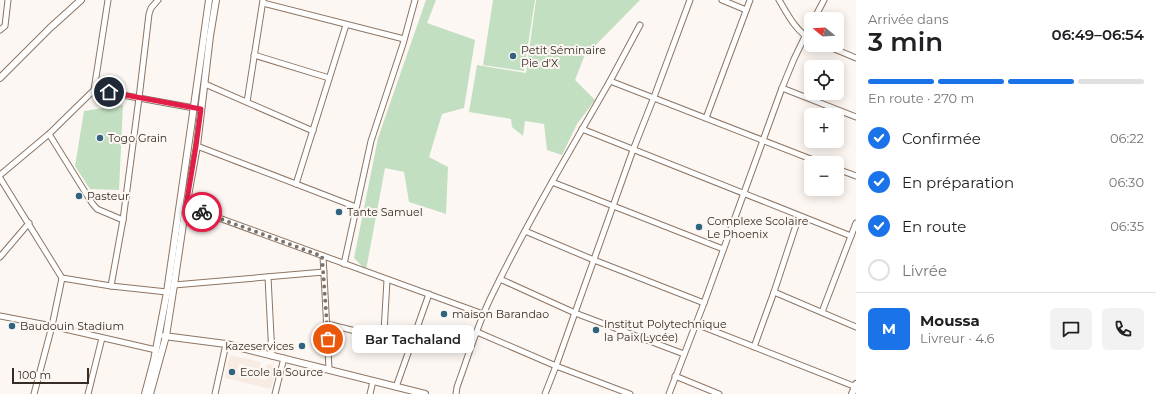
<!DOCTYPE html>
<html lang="fr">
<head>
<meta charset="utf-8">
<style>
	body { margin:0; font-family:Montserrat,sans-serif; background:#f2f2f2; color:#202124; height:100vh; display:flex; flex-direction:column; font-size:15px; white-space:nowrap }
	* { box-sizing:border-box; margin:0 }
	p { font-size:13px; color:#757577 }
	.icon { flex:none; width:22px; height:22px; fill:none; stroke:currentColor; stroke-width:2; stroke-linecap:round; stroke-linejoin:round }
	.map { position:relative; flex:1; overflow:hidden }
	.details { display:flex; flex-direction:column; background:#fff; width:300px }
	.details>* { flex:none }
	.needle { width:26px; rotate:288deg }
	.controls { position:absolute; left:804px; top:12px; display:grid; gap:8px }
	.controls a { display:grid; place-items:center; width:40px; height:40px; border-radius:6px; background:#fff; box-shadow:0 2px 10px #0003; font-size:20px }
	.scale { position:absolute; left:12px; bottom:10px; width:77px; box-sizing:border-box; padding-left:4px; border:2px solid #362c25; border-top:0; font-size:11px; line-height:14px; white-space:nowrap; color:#362c25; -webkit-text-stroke:3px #fdf7f3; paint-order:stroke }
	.pin { position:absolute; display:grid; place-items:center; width:34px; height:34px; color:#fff; margin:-17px; border:2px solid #fff; border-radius:50%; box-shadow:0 1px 4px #0007 }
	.courier { position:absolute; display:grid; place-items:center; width:40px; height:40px; margin:-20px; border:3px solid #e11d48; border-radius:50%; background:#fff; color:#222; box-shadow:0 1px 5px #0007 }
	.bubble { position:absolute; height:28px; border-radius:6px; background:#fff; box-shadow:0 2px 10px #0003; font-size:13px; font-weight:600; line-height:28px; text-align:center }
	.overview em { font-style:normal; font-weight:600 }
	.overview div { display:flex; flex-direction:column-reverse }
	.overview { display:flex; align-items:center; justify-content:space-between; height:68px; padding:0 12px }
	h1 { font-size:26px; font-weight:600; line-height:30px }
	.bar { display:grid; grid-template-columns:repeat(4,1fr); gap:6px 4px; align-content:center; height:48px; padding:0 12px }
	.bar i { height:5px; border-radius:3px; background:#e0e0e0 }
	.bar .on { background:#1a73e8 }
	.bar p { grid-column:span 4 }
	.line { display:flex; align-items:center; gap:10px; padding:0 12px; border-top:1px solid #e0e0e0 }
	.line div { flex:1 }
	.round { display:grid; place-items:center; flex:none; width:42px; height:42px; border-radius:6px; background:#f2f2f2 }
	ol { padding:0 12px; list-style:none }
	li { display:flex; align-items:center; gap:12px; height:44px }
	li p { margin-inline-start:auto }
	li .icon { padding:4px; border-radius:50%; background:#1a73e8; color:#fff; stroke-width:4 }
	li:last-child { color:#757577 }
	li i { width:22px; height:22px; border:2px solid #e0e0e0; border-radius:50% }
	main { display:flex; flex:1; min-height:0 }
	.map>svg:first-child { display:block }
</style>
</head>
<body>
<main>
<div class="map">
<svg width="856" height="394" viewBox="0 0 856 394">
	<rect width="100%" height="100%" fill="#fdf7f3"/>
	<polygon fill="#f8ebe1" points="230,355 261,362 259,369 239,364 237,372 266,380 268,373 265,372 267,364 277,366 271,389 225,378"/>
	<g fill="#c2dfc1">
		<polygon points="426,0 436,0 427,23 475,40 464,108 442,114 429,157 448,167 446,214 409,202 404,172 385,168 366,270 354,258 378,138"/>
		<polygon points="493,0 535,0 524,71 483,65"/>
		<polygon points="536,0 640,0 584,57 575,80 595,100 577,124 562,155 547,150 544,124 525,121 523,136 512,127 511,119 469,112 477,65 526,73"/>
		<polygon points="123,105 119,190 90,189 75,166 84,111"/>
	</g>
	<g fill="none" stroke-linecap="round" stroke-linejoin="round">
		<g stroke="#8d7563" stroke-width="7">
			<g id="minor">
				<polyline points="722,0 746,10"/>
				<path d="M779 0C787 13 796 32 811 39"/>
				<polyline points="263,3 404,39"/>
				<polyline points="814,19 824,0"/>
				<polyline points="0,30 5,26 8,0"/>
				<polyline points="825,45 856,58"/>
				<polyline points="254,55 329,78"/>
				<polyline points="610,81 640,25"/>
				<polyline points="205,84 313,131"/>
				<polyline points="782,88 856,117"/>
				<polyline points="94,90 139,98 149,14 151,8 158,0"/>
				<polyline points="247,102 263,0"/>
				<polyline points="706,118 750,0"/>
				<polyline points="582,129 851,236"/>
				<polyline points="49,134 92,203 97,209 123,220"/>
				<polyline points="197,146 356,207"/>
				<polyline points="837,169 856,176"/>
				<polyline points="0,175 49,134 94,90 108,0"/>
				<polyline points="0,178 62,278 52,326 34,394"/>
				<polyline points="552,182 723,249"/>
				<polyline points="296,184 346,25"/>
				<polyline points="186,206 483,314"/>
				<polyline points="525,231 594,260 704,303"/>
				<polyline points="323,256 329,369"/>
				<polyline points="0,257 29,223"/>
				<polyline points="344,264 371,141 403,44 415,0"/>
				<polyline points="268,277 272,356"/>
				<polyline points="62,278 111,286 167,292"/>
				<polyline points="500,279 575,313 684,354"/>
				<polyline points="174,285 324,272"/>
				<polyline points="111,286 123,220 139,98 194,108"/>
				<polyline points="774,292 856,327"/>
				<polyline points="822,312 856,223"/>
				<polyline points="0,316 52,326 156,350"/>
				<polyline points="327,324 376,336 382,335 384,332 387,280"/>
				<polyline points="696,324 856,387"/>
				<polyline points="477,332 556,366 630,394"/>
				<polyline points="754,347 774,292 799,216"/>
				<polyline points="675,376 719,394"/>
				<polyline points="396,387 429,294"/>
				<polyline points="88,394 102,338"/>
				<polyline points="215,394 226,344"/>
				<polyline points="275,394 284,358"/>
				<polyline points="370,394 373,381"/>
				<path d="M456 394 457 387C468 357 477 326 491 297 527 223 569 152 610 81L821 163"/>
				<polyline points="545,394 556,366 633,150 654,97 690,0"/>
				<polyline points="669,394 704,303 782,88 794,59 811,24"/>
			</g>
		</g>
		<g stroke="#8d7563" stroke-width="8">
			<g id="tertiary">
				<polyline points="0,78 50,28 81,0"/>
				<polyline points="164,336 226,344 425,394"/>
				<polyline points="145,394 154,360 167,292 191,127 209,0"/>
				<polyline points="150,394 166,336 174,285 183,224 197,146 210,36 216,0"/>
				<polyline points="852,394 856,384"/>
			</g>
		</g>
		<use href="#minor" stroke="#fff" stroke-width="5"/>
		<use href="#tertiary" stroke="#fff" stroke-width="6"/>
	</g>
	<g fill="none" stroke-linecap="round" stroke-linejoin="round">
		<polyline stroke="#7c736d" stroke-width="4" stroke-dasharray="0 7.2" points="202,212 322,256 328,339"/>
		<polyline stroke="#e11d48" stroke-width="5" points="109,92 201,109 196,146 186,206 202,212"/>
	</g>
	<g fill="#306380" stroke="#fdf7f3" stroke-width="1.5">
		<circle cx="513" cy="56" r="4"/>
		<circle cx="100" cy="138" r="4"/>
		<circle cx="79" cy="196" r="4"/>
		<circle cx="339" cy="212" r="4"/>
		<circle cx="699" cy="227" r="4"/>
		<circle cx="444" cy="314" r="4"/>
		<circle cx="12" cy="326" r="4"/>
		<circle cx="596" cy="330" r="4"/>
		<circle cx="302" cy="346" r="4"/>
		<circle cx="232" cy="372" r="4"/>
	</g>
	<g text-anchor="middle" stroke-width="4" stroke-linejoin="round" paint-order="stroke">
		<g font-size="11" fill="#362c25" stroke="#fdf7f3" text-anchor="start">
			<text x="521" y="54">Petit Séminaire<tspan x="521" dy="13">Pie d'X</tspan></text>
			<text x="108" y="142">Togo Grain</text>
			<text x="87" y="200">Pasteur</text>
			<text x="347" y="216">Tante Samuel</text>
			<text x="707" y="225">Complexe Scolaire<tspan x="707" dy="13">Le Phoenix</tspan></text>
			<text x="452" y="318">maison Barandao</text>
			<text x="604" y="328">Institut Polytechnique<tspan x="604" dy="13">la Paix(Lycée)</tspan></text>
			<text x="20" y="330">Baudouin Stadium</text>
			<text x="294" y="350" text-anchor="end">kazeservices</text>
			<text x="240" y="376">Ecole la Source</text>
		</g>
	</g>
</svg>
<div class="controls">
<a><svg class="needle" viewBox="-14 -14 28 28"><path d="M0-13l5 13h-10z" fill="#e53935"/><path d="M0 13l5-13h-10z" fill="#757577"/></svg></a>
<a><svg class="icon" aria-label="locate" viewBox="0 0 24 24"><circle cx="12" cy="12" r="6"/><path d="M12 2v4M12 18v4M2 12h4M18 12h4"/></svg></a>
<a>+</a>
<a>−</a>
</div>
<div class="scale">100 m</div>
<div class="pin" style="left:328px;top:339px;background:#ea580c"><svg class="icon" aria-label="bag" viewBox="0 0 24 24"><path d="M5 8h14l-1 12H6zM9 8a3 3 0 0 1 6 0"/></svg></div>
<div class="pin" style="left:109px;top:92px;background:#1f2937"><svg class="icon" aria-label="home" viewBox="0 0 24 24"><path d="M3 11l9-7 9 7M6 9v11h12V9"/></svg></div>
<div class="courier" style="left:202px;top:212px"><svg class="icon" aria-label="bike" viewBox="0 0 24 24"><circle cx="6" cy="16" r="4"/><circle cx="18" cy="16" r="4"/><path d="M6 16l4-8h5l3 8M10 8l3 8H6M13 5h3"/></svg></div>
<div class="bubble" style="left:352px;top:325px;width:122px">Bar Tachaland</div>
</div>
<section class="details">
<div class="overview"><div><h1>3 min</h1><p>Arrivée dans</p></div><em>06:49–06:54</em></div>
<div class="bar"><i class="on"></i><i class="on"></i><i class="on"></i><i></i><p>En route · 270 m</p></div>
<ol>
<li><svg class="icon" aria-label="check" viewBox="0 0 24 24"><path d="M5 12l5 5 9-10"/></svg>Confirmée<p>06:22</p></li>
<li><svg class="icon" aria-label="check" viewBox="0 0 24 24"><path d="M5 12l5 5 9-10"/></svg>En préparation<p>06:30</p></li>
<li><svg class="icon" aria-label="check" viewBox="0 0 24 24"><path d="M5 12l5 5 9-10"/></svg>En route<p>06:35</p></li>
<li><i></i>Livrée</li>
</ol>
<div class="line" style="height:72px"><b class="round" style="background:#1a73e8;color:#fff">M</b><div><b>Moussa</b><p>Livreur · 4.6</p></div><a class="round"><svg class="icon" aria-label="chat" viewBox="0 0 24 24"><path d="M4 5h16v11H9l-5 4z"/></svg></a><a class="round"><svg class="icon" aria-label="phone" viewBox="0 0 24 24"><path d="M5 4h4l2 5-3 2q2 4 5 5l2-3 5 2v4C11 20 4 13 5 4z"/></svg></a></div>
</section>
</main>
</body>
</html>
